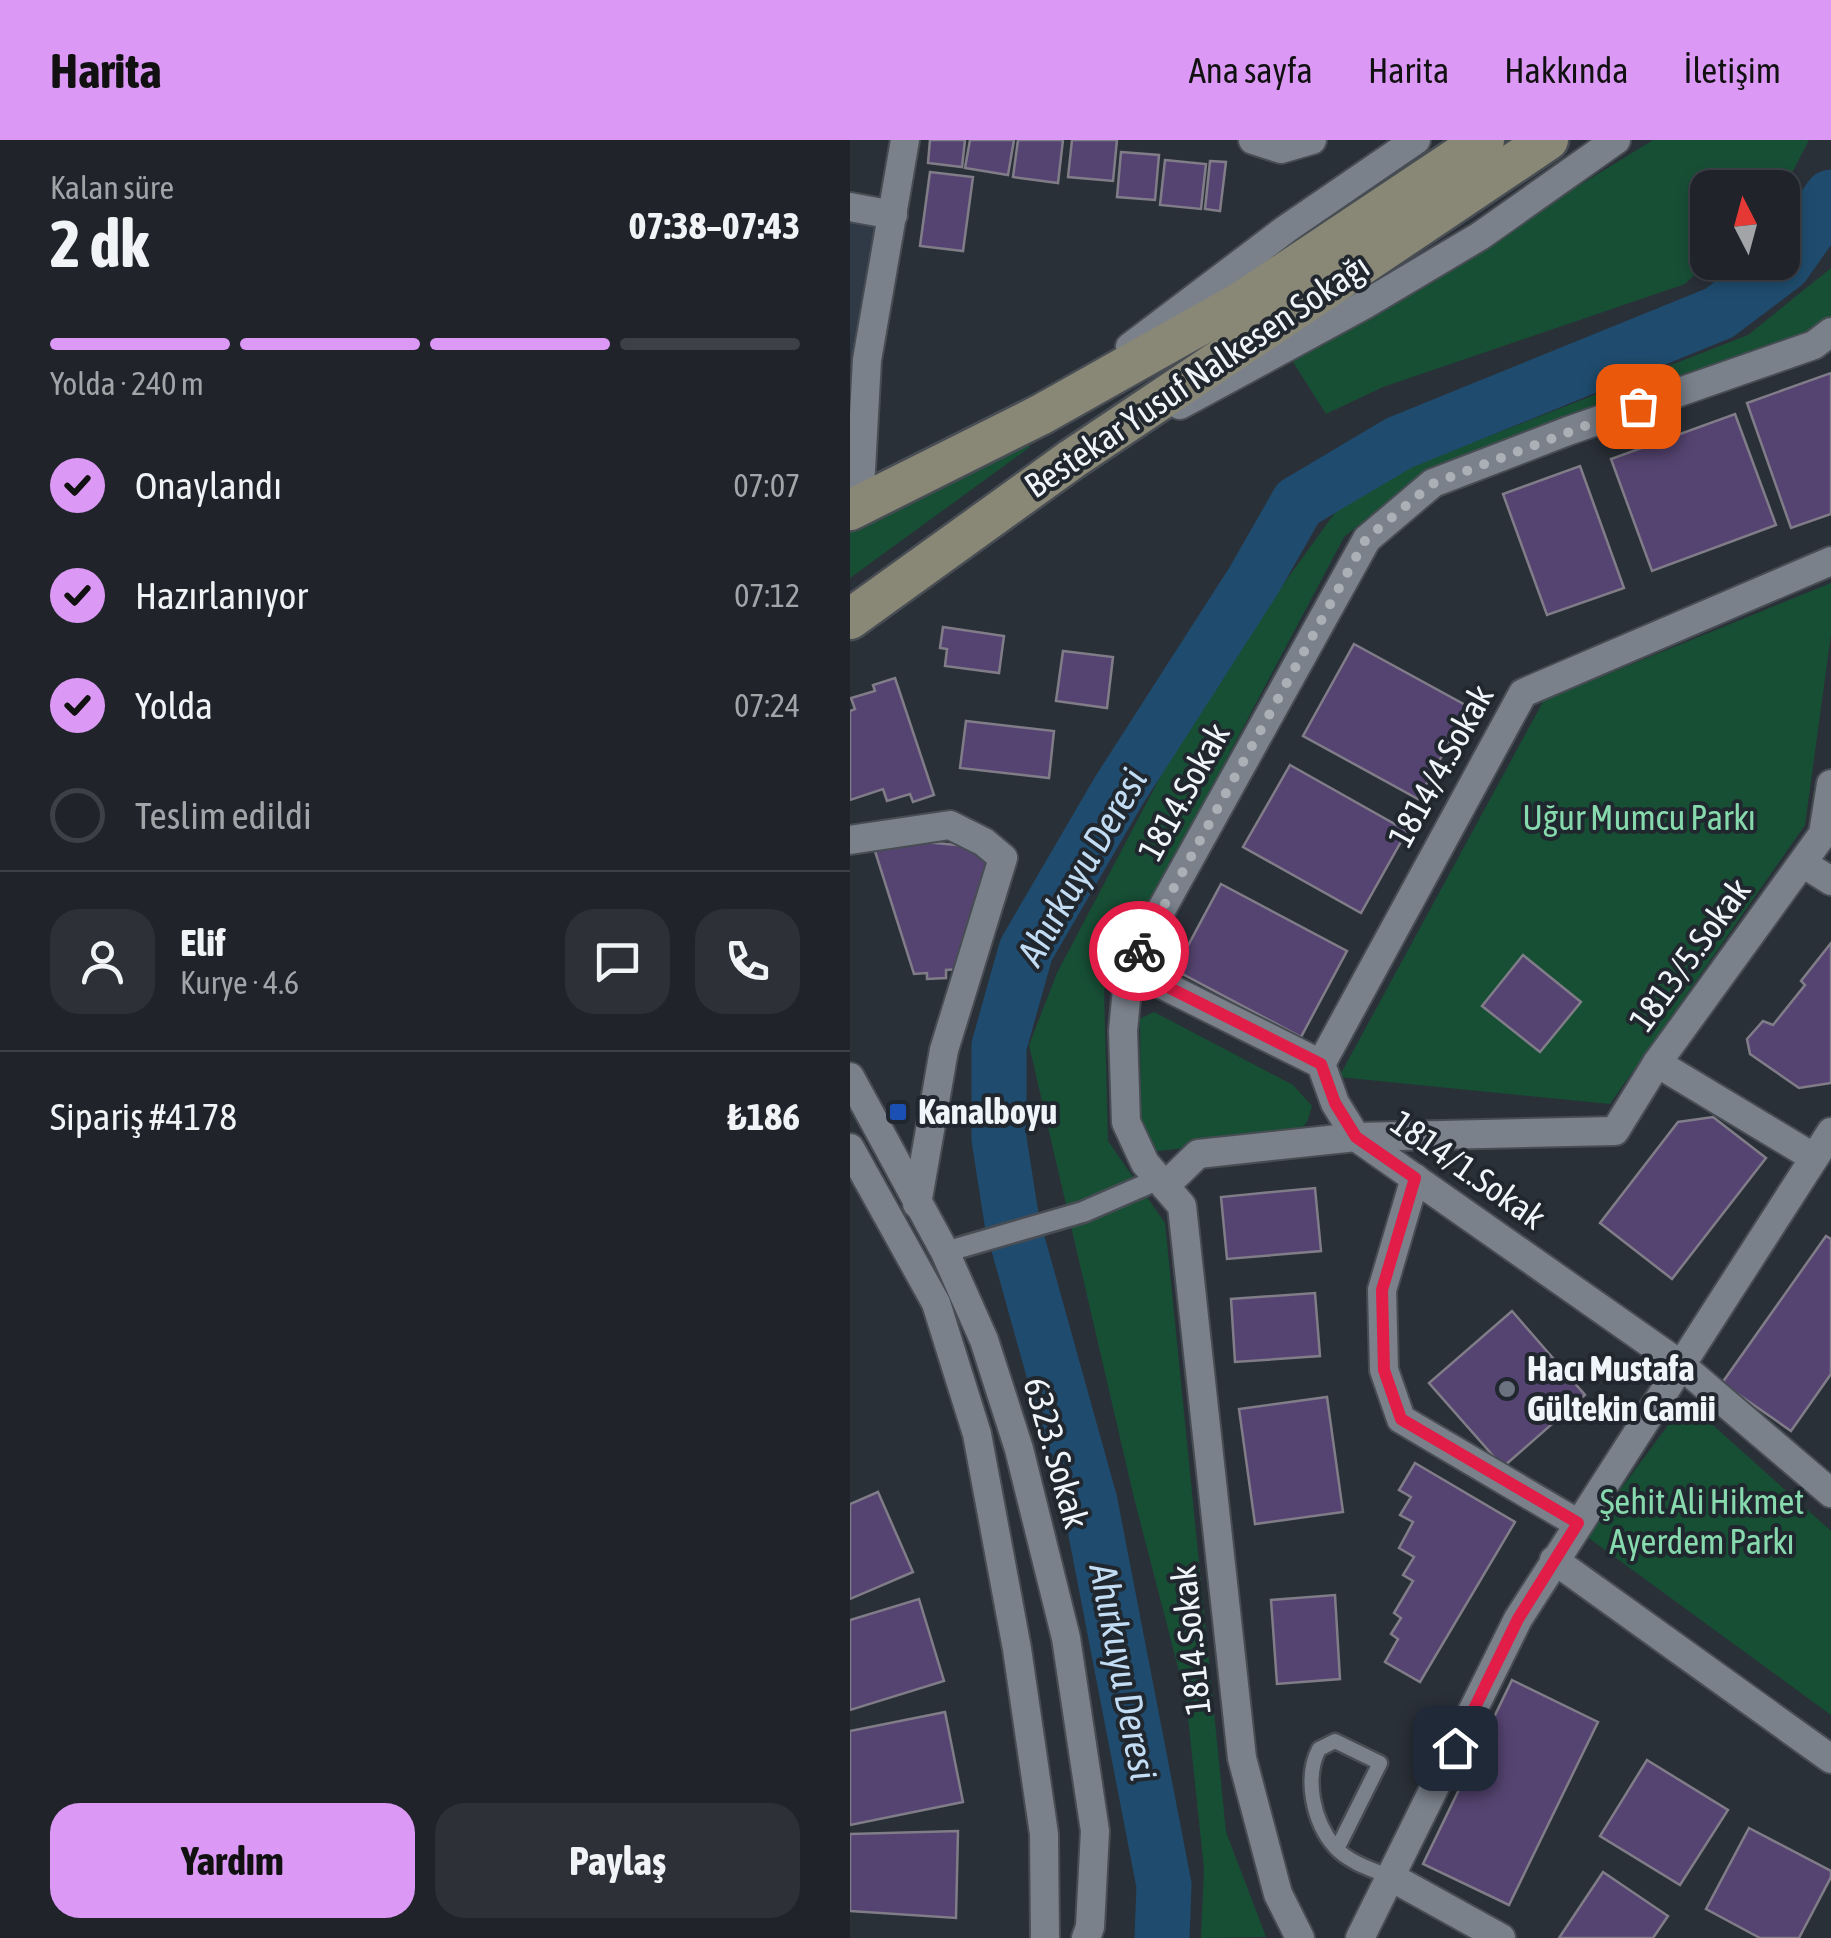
<!DOCTYPE html>
<html lang="tr">
<head>
<meta charset="utf-8">
<style>
	body { margin:0; font-family:"Asap Condensed",sans-serif; background:#2d3036; color:#f1f3f6; height:100vh; display:flex; flex-direction:column; font-size:38px; white-space:nowrap }
	* { box-sizing:border-box; margin:0 }
	p { font-size:32px; color:#a2a4a8 }
	.icon { flex:none; width:55px; height:55px; fill:none; stroke:currentColor; stroke-width:2; stroke-linecap:round; stroke-linejoin:round }
	.map { position:relative; flex:1; overflow:hidden }
	.panel { display:flex; flex-direction:column; background:#20242a; width:850px }
	.panel>* { flex:none }
	.needle { width:65px; rotate:354deg }
	.buttons { position:absolute; left:840px; top:30px; display:grid; gap:20px }
	.buttons a { display:grid; place-items:center; width:110px; height:110px; border-radius:20px; background:#20242a; box-shadow:0 5px 15px #0003,0 0 0 2px #3d4147; font-size:50px }
	.pin { position:absolute; display:grid; place-items:center; width:85px; height:85px; color:#fff; margin:-42px; border-radius:20px; box-shadow:0 5px 15px #0006 }
	.courier { position:absolute; display:grid; place-items:center; width:100px; height:100px; margin:-50px; border:8px solid #e11d48; border-radius:50%; background:#fff; color:#222; box-shadow:0 2px 12px #0007 }
	.overview em { font-style:normal; font-weight:700 }
	.overview div { display:flex; flex-direction:column-reverse }
	.overview { display:flex; align-items:center; justify-content:space-between; height:170px; padding:0 50px }
	h1 { font-size:65px; font-weight:700; line-height:75px }
	.bar { display:grid; grid-template-columns:repeat(4,1fr); gap:15px 10px; align-content:center; height:120px; padding:0 50px }
	.bar i { height:12px; border-radius:8px; background:#3d4147 }
	.bar .current { background:#db99f5 }
	.bar p { grid-column:span 4 }
	.line { display:flex; align-items:center; gap:25px; padding:0 50px; border-top:2px solid #3d4147 }
	.line div { flex:1 }
	.round { display:grid; place-items:center; flex:none; width:105px; height:105px; border-radius:30px; background:#2d3036 }
	ol { padding:0 50px; list-style:none }
	li { display:flex; align-items:center; gap:30px; height:110px }
	li p { margin-inline-start:auto }
	li .icon { padding:10px; border-radius:50%; background:#db99f5; color:#111; stroke-width:4 }
	li:last-child { color:#a2a4a8 }
	li i { width:55px; height:55px; border:5px solid #3d4147; border-radius:50% }
	.action { display:flex; gap:20px; margin-top:auto; padding:20px 50px }
	.action a { flex:1; height:115px; border-radius:30px; background:#db99f5; color:#111; font-size:40px; font-weight:700; line-height:115px; text-align:center }
	.action a+a { background:#2d3036; color:#f1f3f6 }
	header { display:flex; align-items:center; gap:60px; box-sizing:border-box; height:140px; padding:0 50px; background:#db99f5; color:#111 }
	header strong { font-size:48px }
	nav { display:flex; gap:55px; margin-inline-start:auto; font-size:35px }
	main { display:flex; flex:1; min-height:0 }
	.map>svg:first-child { display:block }
</style>
</head>
<body>
<header>
<strong>Harita</strong>
<nav><a>Ana sayfa</a><a>Harita</a><a>Hakkında</a><a>İletişim</a></nav>
</header>
<main>
<section class="panel">
<div class="overview"><div><h1>2 dk</h1><p>Kalan süre</p></div><em>07:38–07:43</em></div>
<div class="bar"><i class="current"></i><i class="current"></i><i class="current"></i><i></i><p>Yolda · 240 m</p></div>
<ol>
<li><svg class="icon" aria-label="check" viewBox="0 0 24 24"><path d="M5 12l5 5 9-10"/></svg>Onaylandı<p>07:07</p></li>
<li><svg class="icon" aria-label="check" viewBox="0 0 24 24"><path d="M5 12l5 5 9-10"/></svg>Hazırlanıyor<p>07:12</p></li>
<li><svg class="icon" aria-label="check" viewBox="0 0 24 24"><path d="M5 12l5 5 9-10"/></svg>Yolda<p>07:24</p></li>
<li><i></i>Teslim edildi</li>
</ol>
<div class="line" style="height:180px"><a class="round"><svg class="icon" aria-label="person" viewBox="0 0 24 24"><circle cx="12" cy="8" r="4"/><path d="M4 21q1-7 8-7t8 7"/></svg></a><div><b>Elif</b><p>Kurye · 4.6</p></div><a class="round"><svg class="icon" aria-label="chat" viewBox="0 0 24 24"><path d="M4 5h16v11H9l-5 4z"/></svg></a><a class="round"><svg class="icon" aria-label="phone" viewBox="0 0 24 24"><path d="M5 4h4l2 5-3 2q2 4 5 5l2-3 5 2v4C11 20 4 13 5 4z"/></svg></a></div>
<div class="line" style="height:130px"><div>Sipariş #4178</div><b>₺186</b></div>
<div class="action"><a>Yardım</a><a>Paylaş</a></div>
</section>
<div class="map">
<svg width="981" height="1798" viewBox="0 0 981 1798">
	<rect width="100%" height="100%" fill="#2a3038"/>
	<polygon fill="#303a47" points="0,73 31,78 0,234"/>
	<g fill="#174f35">
		<polygon points="803,0 959,0 933,50 858,48 857,122 835,144 533,247 476,274 443,222"/>
		<polygon points="981,128 981,183 972,195 716,284 557,346 494,397 254,850 258,1001 315,1083 376,1692 416,1797 351,1798 354,1729 336,1558 284,1358 179,905 207,833 355,552 487,370 541,328 642,295 898,195"/>
		<polygon points="174,302 180,307 0,438 0,387"/>
		<polygon points="981,443 981,494 955,685 760,964 489,937 694,560"/>
		<polygon points="304,872 443,945 462,966 457,982 445,995 300,1012 291,1004 290,879"/>
		<polygon points="836,1261 981,1391 981,1575 736,1396"/>
	</g>
	<g fill="none" stroke-linecap="round" stroke-linejoin="round">
		<polyline stroke="#1f4c6e" stroke-width="55" points="312,1798 314,1745 240,1362 162,1082 149,999 149,906 176,810 268,652 404,440 448,363 549,303 869,173 934,124 981,57"/>
	</g>
	<g fill="#554471" stroke="#807d88" stroke-width="2.5">
		<polygon points="80,0 115,0 112,27 78,23"/>
		<polygon points="120,0 164,0 158,35 115,28"/>
		<polygon points="168,0 213,0 208,43 163,37"/>
		<polygon points="222,0 267,0 263,41 218,37"/>
		<polygon points="271,12 309,15 305,60 267,57"/>
		<polygon points="315,20 356,24 351,69 310,65"/>
		<polygon points="360,21 376,22 370,71 355,69"/>
		<polygon points="80,32 123,37 113,111 70,106"/>
		<polygon points="981,233 981,374 941,388 897,263"/>
		<polygon points="885,274 926,385 802,431 761,319"/>
		<polygon points="730,326 774,448 697,475 653,354"/>
		<polygon points="93,487 154,496 149,533 95,526 97,509 90,508"/>
		<polygon points="504,504 619,567 568,659 453,596"/>
		<polygon points="213,511 263,517 257,568 206,561"/>
		<polygon points="45,538 84,655 63,662 60,654 37,661 33,649 0,660 0,571 5,569 1,558 25,551 23,545"/>
		<polygon points="116,581 204,591 199,638 110,628"/>
		<polygon points="440,625 557,691 511,773 393,707"/>
		<polygon points="33,698 138,708 145,718 110,829 96,830 96,838 77,839 77,833 64,834 24,708"/>
		<polygon points="371,744 497,811 451,897 325,830"/>
		<polygon points="981,803 981,943 949,948 900,914 897,899 913,881 923,885 955,845 951,841"/>
		<polygon points="673,815 731,862 690,912 632,866"/>
		<polygon points="863,977 916,1018 822,1139 750,1083 828,982"/>
		<polygon points="465,1048 471,1111 377,1119 371,1057"/>
		<polygon points="976,1096 981,1099 981,1234 941,1291 872,1243"/>
		<polygon points="465,1153 470,1216 385,1222 381,1159"/>
		<polygon points="662,1171 735,1255 653,1327 579,1243"/>
		<polygon points="477,1257 493,1372 405,1384 389,1269"/>
		<polygon points="565,1323 665,1382 570,1542 535,1522 548,1499 541,1494 551,1478 544,1473 563,1441 553,1435 564,1417 549,1408 563,1382 550,1375 561,1357 549,1350"/>
		<polygon points="28,1352 63,1432 0,1459 0,1364"/>
		<polygon points="485,1455 490,1539 427,1544 421,1460"/>
		<polygon points="69,1459 94,1541 0,1570 0,1480"/>
		<polygon points="662,1540 748,1582 659,1765 573,1724"/>
		<polygon points="95,1572 113,1662 0,1685 0,1591"/>
		<polygon points="797,1620 878,1670 830,1745 750,1696"/>
		<polygon points="899,1688 981,1731 981,1737 949,1798 910,1798 856,1769"/>
		<polygon points="108,1691 106,1778 0,1771 0,1694"/>
		<polygon points="753,1732 818,1776 803,1798 709,1798"/>
	</g>
	<g fill="none" stroke-linecap="round" stroke-linejoin="round">
		<g stroke="#484d54" stroke-width="19">
			<path id="service" d="M487 1709 530 1623 485 1601 469 1609C454 1638 463 1682 485 1707 498 1722 523 1730 541 1737"/>
		</g>
		<g stroke="#484d54" stroke-width="25">
			<polyline id="pedestrian" points="95,1112 233,1072 309,1039"/>
		</g>
		<g stroke="#484d54" stroke-width="32">
			<g id="minor">
				<polyline points="403,0 431,9 462,0"/>
				<polyline points="0,67 43,75"/>
				<polyline points="280,207 436,89 566,0"/>
				<polyline points="330,265 514,165 630,96 766,0"/>
				<polyline points="9,366 17,220 55,0"/>
				<polyline points="0,700 100,685 134,702 153,718 94,910 67,1064"/>
				<polyline points="954,724 981,741"/>
				<polyline points="279,828 471,924 485,963 506,997 831,1225 981,1353"/>
				<polyline points="807,923 963,1017"/>
				<polyline points="471,924 673,553 981,421"/>
				<polyline points="0,937 95,1112 134,1200 169,1309 216,1498 245,1691 240,1787 236,1798"/>
				<polyline points="0,1008 86,1163 127,1294 167,1509 194,1694 195,1798"/>
				<polyline points="565,1038 532,1150 534,1230 551,1279 727,1383"/>
				<polyline points="315,1046 348,1014 506,997 765,991 807,923 973,694 981,644"/>
				<polyline points="704,1420 981,1619"/>
				<polyline points="541,1737 651,1798"/>
				<polyline points="450,1798 428,1754 392,1618 332,1066 295,1023 276,982 273,891 279,828 517,399 583,343 718,291 964,205 981,192"/>
				<polyline points="510,1798 668,1479 981,992"/>
			</g>
		</g>
		<g stroke="#484d54" stroke-width="45">
			<g id="secondary">
				<polyline points="0,370 192,274 391,162 634,0"/>
				<polyline points="0,479 222,319 698,0"/>
			</g>
		</g>
		<use href="#service" stroke="#7a818b" stroke-width="14"/>
		<use href="#pedestrian" stroke="#7a818b" stroke-width="20"/>
		<use href="#minor" stroke="#7a818b" stroke-width="28"/>
		<use href="#secondary" stroke="#898776" stroke-width="40"/>
	</g>
	<g fill="none" stroke-linecap="round" stroke-linejoin="round">
		<polyline stroke="#abb0b6" stroke-width="10" stroke-dasharray="0 18" points="289,811 516,399 582,344 788,266"/>
		<polyline stroke="#e11d48" stroke-width="12" points="289,811 280,828 471,924 485,963 506,997 565,1038 532,1150 534,1230 551,1279 728,1383 668,1479 605,1608"/>
	</g>
	<rect fill="#1a4fb4" stroke="#21272e" stroke-width="4" x="38" y="962" width="20" height="20" rx="5"/>
	<circle fill="#6b7280" stroke="#21272e" stroke-width="4" cx="657" cy="1249" r="10"/>
	<g text-anchor="middle" stroke-width="8" stroke-linejoin="round" paint-order="stroke">
		<g font-size="35" fill="#f0f5fa" stroke="#21272e">
			<text transform="translate(347 236) rotate(-34)" y="12">Bestekar Yusuf Nalkesen Sokağı</text>
			<text transform="translate(591 626) rotate(-61)" y="12">1814/4.Sokak</text>
			<text transform="translate(334 652) rotate(-61)" y="12">1814.Sokak</text>
			<text transform="translate(840 815) rotate(-54)" y="12">1813/5.Sokak</text>
			<text transform="translate(618 1030) rotate(35)" y="12">1814/1.Sokak</text>
			<text transform="translate(206 1313) rotate(74)" y="12">6323. Sokak</text>
			<text transform="translate(341 1500) rotate(-96)" y="12">1814.Sokak</text>
		</g>
		<g font-size="35" fill="#86daad" stroke="#21272e">
			<text x="789" y="690">Uğur Mumcu Parkı</text>
			<text x="852" y="1374">Şehit Ali Hikmet<tspan x="852" dy="40">Ayerdem Parkı</tspan></text>
		</g>
		<g font-size="35" font-weight="bold" fill="#f0f5fa" stroke="#21272e" text-anchor="start">
			<text x="68" y="984">Kanalboyu</text>
			<text x="677" y="1241">Hacı Mustafa<tspan x="677" dy="40">Gültekin Camii</tspan></text>
		</g>
		<g font-size="38" font-style="italic" fill="#c2dcf3" stroke="#21272e">
			<text transform="translate(232 727) rotate(-60)" y="13">Ahırkuyu Deresi</text>
			<text transform="translate(273 1532) rotate(79)" y="13">Ahırkuyu Deresi</text>
		</g>
	</g>
</svg>
<div class="buttons">
<a><svg class="needle" viewBox="-14 -14 28 28"><path d="M0-13l5 13h-10z" fill="#e53935"/><path d="M0 13l5-13h-10z" fill="#a2a4a8"/></svg></a>
</div>
<div class="pin" style="left:788px;top:266px;background:#ea580c"><svg class="icon" aria-label="bag" viewBox="0 0 24 24"><path d="M5 8h14l-1 12H6zM9 8a3 3 0 0 1 6 0"/></svg></div>
<div class="pin" style="left:605px;top:1608px;background:#1f2937"><svg class="icon" aria-label="home" viewBox="0 0 24 24"><path d="M3 11l9-7 9 7M6 9v11h12V9"/></svg></div>
<div class="courier" style="left:289px;top:811px"><svg class="icon" aria-label="bike" viewBox="0 0 24 24"><circle cx="6" cy="16" r="4"/><circle cx="18" cy="16" r="4"/><path d="M6 16l4-8h5l3 8M10 8l3 8H6M13 5h3"/></svg></div>
</div>
</main>
</body>
</html>
